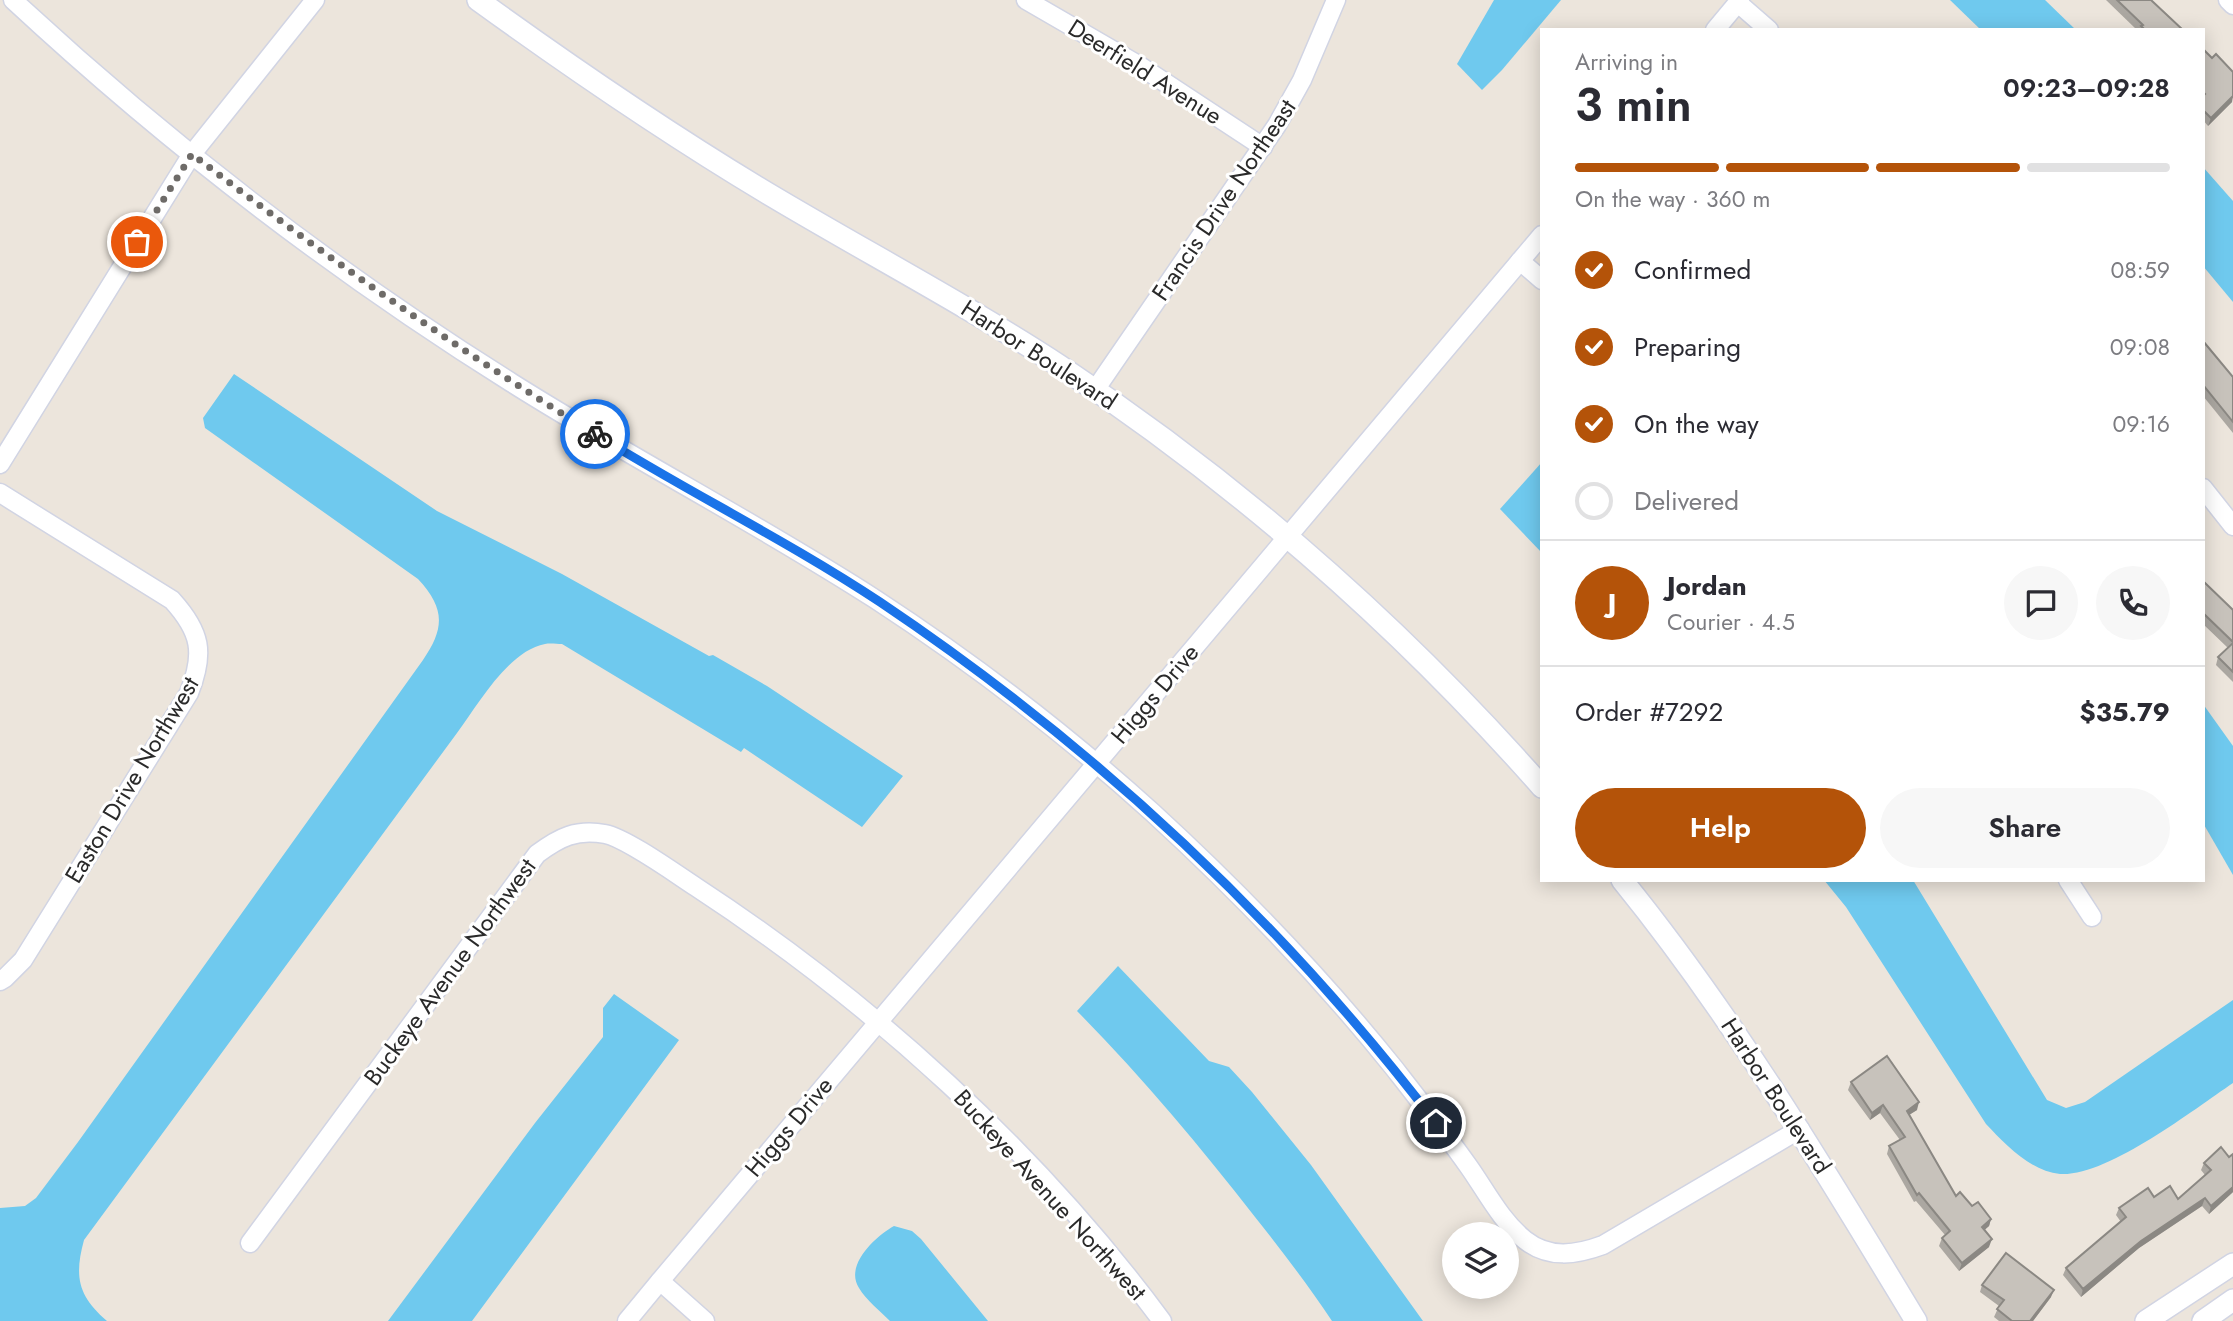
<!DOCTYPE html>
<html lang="en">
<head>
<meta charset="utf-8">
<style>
	body { margin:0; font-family:Jost,sans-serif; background:#f7f7f7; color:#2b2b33; height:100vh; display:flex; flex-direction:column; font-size:26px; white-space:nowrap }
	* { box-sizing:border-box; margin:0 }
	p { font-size:23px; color:#7c7c81 }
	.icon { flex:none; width:38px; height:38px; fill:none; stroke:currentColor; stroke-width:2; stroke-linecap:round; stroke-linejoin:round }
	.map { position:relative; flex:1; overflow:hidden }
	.side { position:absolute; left:1540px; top:28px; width:665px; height:854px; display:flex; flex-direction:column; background:#fff; border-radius:0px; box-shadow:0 4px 18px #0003 }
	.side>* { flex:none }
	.fabs { position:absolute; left:1442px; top:1222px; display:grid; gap:14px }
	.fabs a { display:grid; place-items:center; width:77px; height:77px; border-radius:50%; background:#fff; box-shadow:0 4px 18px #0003; font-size:35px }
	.pin { position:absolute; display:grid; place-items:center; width:60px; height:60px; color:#fff; margin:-30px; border:4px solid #fff; border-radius:50%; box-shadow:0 2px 7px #0007 }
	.courier { position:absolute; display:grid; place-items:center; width:70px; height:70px; margin:-35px; border:5px solid #1a73e8; border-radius:50%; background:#fff; color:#222; box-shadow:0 2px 9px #0007 }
	.summary em { font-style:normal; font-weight:600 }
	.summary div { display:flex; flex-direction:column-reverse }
	.summary { display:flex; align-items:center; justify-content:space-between; height:119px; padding:0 35px }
	h1 { font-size:46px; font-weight:600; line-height:52px }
	.bar { display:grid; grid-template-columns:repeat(4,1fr); gap:10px 7px; align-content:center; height:84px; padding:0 35px }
	.bar i { height:9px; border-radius:5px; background:#e1e1e2 }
	.bar .active { background:#b45309 }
	.bar p { grid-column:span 4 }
	.line { display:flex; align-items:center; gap:18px; padding:0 35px; border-top:2px solid #e1e1e2 }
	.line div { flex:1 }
	.round { display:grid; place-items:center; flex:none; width:74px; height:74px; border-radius:37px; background:#f7f7f7 }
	ol { padding:0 35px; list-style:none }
	li { display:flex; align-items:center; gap:21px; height:77px }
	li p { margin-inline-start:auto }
	li .icon { padding:7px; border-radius:50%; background:#b45309; color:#fff; stroke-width:4 }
	li:last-child { color:#7c7c81 }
	li i { width:38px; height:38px; border:4px solid #e1e1e2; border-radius:50% }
	.cta { display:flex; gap:14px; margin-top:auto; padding:14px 35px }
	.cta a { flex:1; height:80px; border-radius:42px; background:#b45309; color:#fff; font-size:28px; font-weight:600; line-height:80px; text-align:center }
	.cta a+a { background:#f7f7f7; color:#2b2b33 }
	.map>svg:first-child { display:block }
</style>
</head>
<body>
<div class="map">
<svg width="2233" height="1321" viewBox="0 0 2233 1321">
	<rect width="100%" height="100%" fill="#ece5dc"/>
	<g fill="#6fc9ee">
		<polygon points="1494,0 1561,0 1502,70 1482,90 1457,64"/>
		<polygon points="1950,0 2045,0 2076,30 1981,30"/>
		<polygon points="2203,167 2233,201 2233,302 2203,266"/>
		<path d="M234 374 437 511 562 574 709 656 713 655 767 686 903 776 862 827 744 748 741 752 562 644C557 644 550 643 545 644 508 651 478 705 457 733L84 1240C74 1277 78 1296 107 1321H0V1208L25 1206 36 1198 78 1142 423 660C445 628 445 608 418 579L205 428 203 418Z"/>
		<polygon points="1542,462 1542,553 1500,509"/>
		<polygon points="2203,704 2233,746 2233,875 2203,823"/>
		<path d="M1824 880H1913L2047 1100 2066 1108 2085 1102 2233 1000V1083C2193 1110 2107 1177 2060 1174 2030 1171 2005 1144 1986 1124L1846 907Z"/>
		<path d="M1118 966 1209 1061 1229 1067 1252 1092 1311 1165 1423 1321H1332C1308 1285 1282 1251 1255 1217 1199 1145 1141 1076 1077 1011Z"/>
		<polygon points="614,994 679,1040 472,1321 388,1321 535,1123 603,1037 603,1008"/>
		<path d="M894 1226 912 1231 921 1239 988 1321H890C880 1311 866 1300 859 1288 844 1265 876 1236 894 1226Z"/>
	</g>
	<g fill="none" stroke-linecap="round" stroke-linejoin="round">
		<g stroke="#d1d4e3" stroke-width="21">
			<g id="minor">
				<path d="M13 0C166 142 335 272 512 383 631 458 757 523 875 599 973 663 1067 735 1153 813 1239 892 1321 977 1394 1068 1419 1100 1445 1133 1469 1167 1486 1191 1501 1221 1525 1240 1549 1259 1576 1255 1603 1245L1800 1129"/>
				<polyline points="1026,0 1140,66 1263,147"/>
				<polyline points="2228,0 2233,5"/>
				<polyline points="1738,3 1769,30"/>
				<polyline points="1715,30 1740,0"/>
				<polyline points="1520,261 1542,280"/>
				<polyline points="1095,390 1277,125 1302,80 1336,0"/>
				<polyline points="0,464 192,154 315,0"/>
				<polyline points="2203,488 2233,526"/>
				<path d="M0 493 172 600C201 632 205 653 189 693L23 960 5 978 0 981"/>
				<polyline points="2068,880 2092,917"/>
				<path d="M250 1243 537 854C560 837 576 829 605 834 626 838 676 874 696 887 872 1002 1037 1152 1162 1321"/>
				<polyline points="660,1281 1542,235"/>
				<polyline points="627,1321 660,1281 705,1321"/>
			</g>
		</g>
		<g stroke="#d1d4e3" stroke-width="24">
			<g id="tertiary">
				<path d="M478 0C572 68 667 133 767 193 864 251 965 304 1060 366 1238 484 1401 627 1542 787"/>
				<path d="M1622 880C1734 1018 1824 1169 1916 1321"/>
				<polyline points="2146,1321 2233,1264"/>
				<polyline points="2203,1321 2233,1300"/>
			</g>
		</g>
		<use href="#minor" stroke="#fff" stroke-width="18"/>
		<use href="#tertiary" stroke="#fff" stroke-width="21"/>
	</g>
	<g fill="#aba7a1">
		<polygon points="2106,0 2151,0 2183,30 2137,30"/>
		<polygon points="2203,49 2232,102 2208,126 2203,120"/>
		<polygon points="2203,341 2233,377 2233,433 2203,396"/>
		<polygon points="2203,581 2233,610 2233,682 2216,665 2218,657 2228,648 2203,624"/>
		<polygon points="1851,1082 1917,1110 1909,1115 1956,1196 1991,1219 1989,1226 1984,1230 1989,1247 1959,1271 1939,1246 1942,1238 1945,1235 1916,1201 1914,1202 1887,1154 1889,1146 1900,1140 1880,1113 1870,1120 1848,1090"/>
		<polygon points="2233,1154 2233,1192 2209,1214 2202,1206 2139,1248 2081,1297 2063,1275 2066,1268 2121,1222 2116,1215 2119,1208 2154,1197 2178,1199 2205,1175 2201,1170 2204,1163 2229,1157"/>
		<polygon points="1982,1285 2051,1297 2033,1321 1999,1321 1994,1317 1999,1306 1980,1292"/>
	</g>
	<g fill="#8b8883">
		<polygon points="2233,96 2232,102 2208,126 2211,118"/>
		<polygon points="1919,1102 1917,1110 1904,1118 1907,1111"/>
		<polygon points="1883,1105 1880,1113 1870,1120 1872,1113"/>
		<polygon points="2233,1187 2233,1192 2209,1214 2211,1206"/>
		<polygon points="2205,1198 2202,1206 2139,1248 2081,1297 2083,1289 2141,1241"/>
		<polygon points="1991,1219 1989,1226 1979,1235 1982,1227"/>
		<polygon points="1992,1239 1989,1247 1959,1271 1962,1263"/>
		<polygon points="2054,1290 2051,1297 2033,1321 2030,1321"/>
	</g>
	<g fill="#c7c2bb" stroke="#8b8883" stroke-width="2">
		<polygon points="2117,0 2151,0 2183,30 2145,30 2141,26 2143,25"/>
		<polygon points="2203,49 2212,58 2216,54 2233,72 2233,96 2211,118 2203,110 2203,96 2205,94 2203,92"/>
		<polygon points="2203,341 2233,377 2233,422 2203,385"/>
		<polygon points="2203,581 2233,610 2233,642 2205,615 2203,617"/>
		<polygon points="2233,643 2233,672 2218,657"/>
		<polygon points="1887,1056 1919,1102 1907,1111 1956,1196 1960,1192 1972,1206 1978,1202 1991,1219 1982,1227 1992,1239 1962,1263 1942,1238 1950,1231 1919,1193 1917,1195 1889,1146 1905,1137 1883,1105 1872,1113 1851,1082"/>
		<polygon points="2221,1147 2229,1157 2233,1154 2233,1187 2211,1206 2205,1198 2141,1241 2083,1289 2066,1268 2126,1217 2119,1208 2148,1188 2154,1197 2170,1186 2178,1199 2211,1170 2204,1163"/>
		<polygon points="2006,1253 2054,1290 2030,1321 2012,1321 1997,1309 2004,1300 1982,1285"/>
	</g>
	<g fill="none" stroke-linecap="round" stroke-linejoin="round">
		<path stroke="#6e6b68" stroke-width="7" stroke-dasharray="0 12.6" d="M137 242 192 154C323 255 454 347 595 434"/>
		<path stroke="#1a73e8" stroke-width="9" d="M595 434C688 492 788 541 880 602 1093 745 1280 919 1436 1123"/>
	</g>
	<g text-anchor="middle" stroke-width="6" stroke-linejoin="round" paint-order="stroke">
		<g font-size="24" fill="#2a2a2a" stroke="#fff">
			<text transform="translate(1145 72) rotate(32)" y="8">Deerfield Avenue</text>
			<text transform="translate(1224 200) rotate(-56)" y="8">Francis Drive Northeast</text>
			<text transform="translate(1039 355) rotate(33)" y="8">Harbor Boulevard</text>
			<text transform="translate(1155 694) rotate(-50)" y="8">Higgs Drive</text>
			<text transform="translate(132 780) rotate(-59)" y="8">Easton Drive Northwest</text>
			<text transform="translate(450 972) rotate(-54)" y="8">Buckeye Avenue Northwest</text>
			<text transform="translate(1776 1096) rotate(57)" y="8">Harbor Boulevard</text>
			<text transform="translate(789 1127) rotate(-50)" y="8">Higgs Drive</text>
			<text transform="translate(1050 1195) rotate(48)" y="8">Buckeye Avenue Northwest</text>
		</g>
	</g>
</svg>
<div class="fabs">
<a><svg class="icon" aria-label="layers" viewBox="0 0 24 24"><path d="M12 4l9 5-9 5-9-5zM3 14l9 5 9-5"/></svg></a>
</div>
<div class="pin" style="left:137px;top:242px;background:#ea580c"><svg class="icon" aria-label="bag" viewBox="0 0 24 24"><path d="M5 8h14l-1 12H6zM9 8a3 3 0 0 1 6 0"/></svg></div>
<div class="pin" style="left:1436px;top:1123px;background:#1f2937"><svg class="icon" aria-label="home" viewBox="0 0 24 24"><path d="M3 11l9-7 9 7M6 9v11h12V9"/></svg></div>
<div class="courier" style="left:595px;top:434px"><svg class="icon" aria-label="bike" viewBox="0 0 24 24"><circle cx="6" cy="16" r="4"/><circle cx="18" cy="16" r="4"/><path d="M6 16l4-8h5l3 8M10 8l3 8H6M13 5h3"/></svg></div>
<section class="side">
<div class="summary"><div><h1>3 min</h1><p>Arriving in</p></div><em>09:23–09:28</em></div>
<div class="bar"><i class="active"></i><i class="active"></i><i class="active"></i><i></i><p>On the way · 360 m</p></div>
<ol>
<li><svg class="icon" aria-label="check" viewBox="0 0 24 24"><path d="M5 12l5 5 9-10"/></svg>Confirmed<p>08:59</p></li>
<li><svg class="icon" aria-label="check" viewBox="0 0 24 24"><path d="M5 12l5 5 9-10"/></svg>Preparing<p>09:08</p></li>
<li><svg class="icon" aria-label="check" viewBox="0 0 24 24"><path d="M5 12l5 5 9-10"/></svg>On the way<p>09:16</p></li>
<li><i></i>Delivered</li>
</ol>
<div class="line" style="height:126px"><b class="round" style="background:#b45309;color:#fff">J</b><div><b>Jordan</b><p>Courier · 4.5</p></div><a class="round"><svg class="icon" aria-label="chat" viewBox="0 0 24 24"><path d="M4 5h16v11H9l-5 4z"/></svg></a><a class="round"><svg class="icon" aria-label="phone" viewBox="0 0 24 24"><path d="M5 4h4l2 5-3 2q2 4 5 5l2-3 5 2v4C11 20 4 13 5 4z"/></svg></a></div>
<div class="line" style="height:91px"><div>Order #7292</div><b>$35.79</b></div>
<div class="cta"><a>Help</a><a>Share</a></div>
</section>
</div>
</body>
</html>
